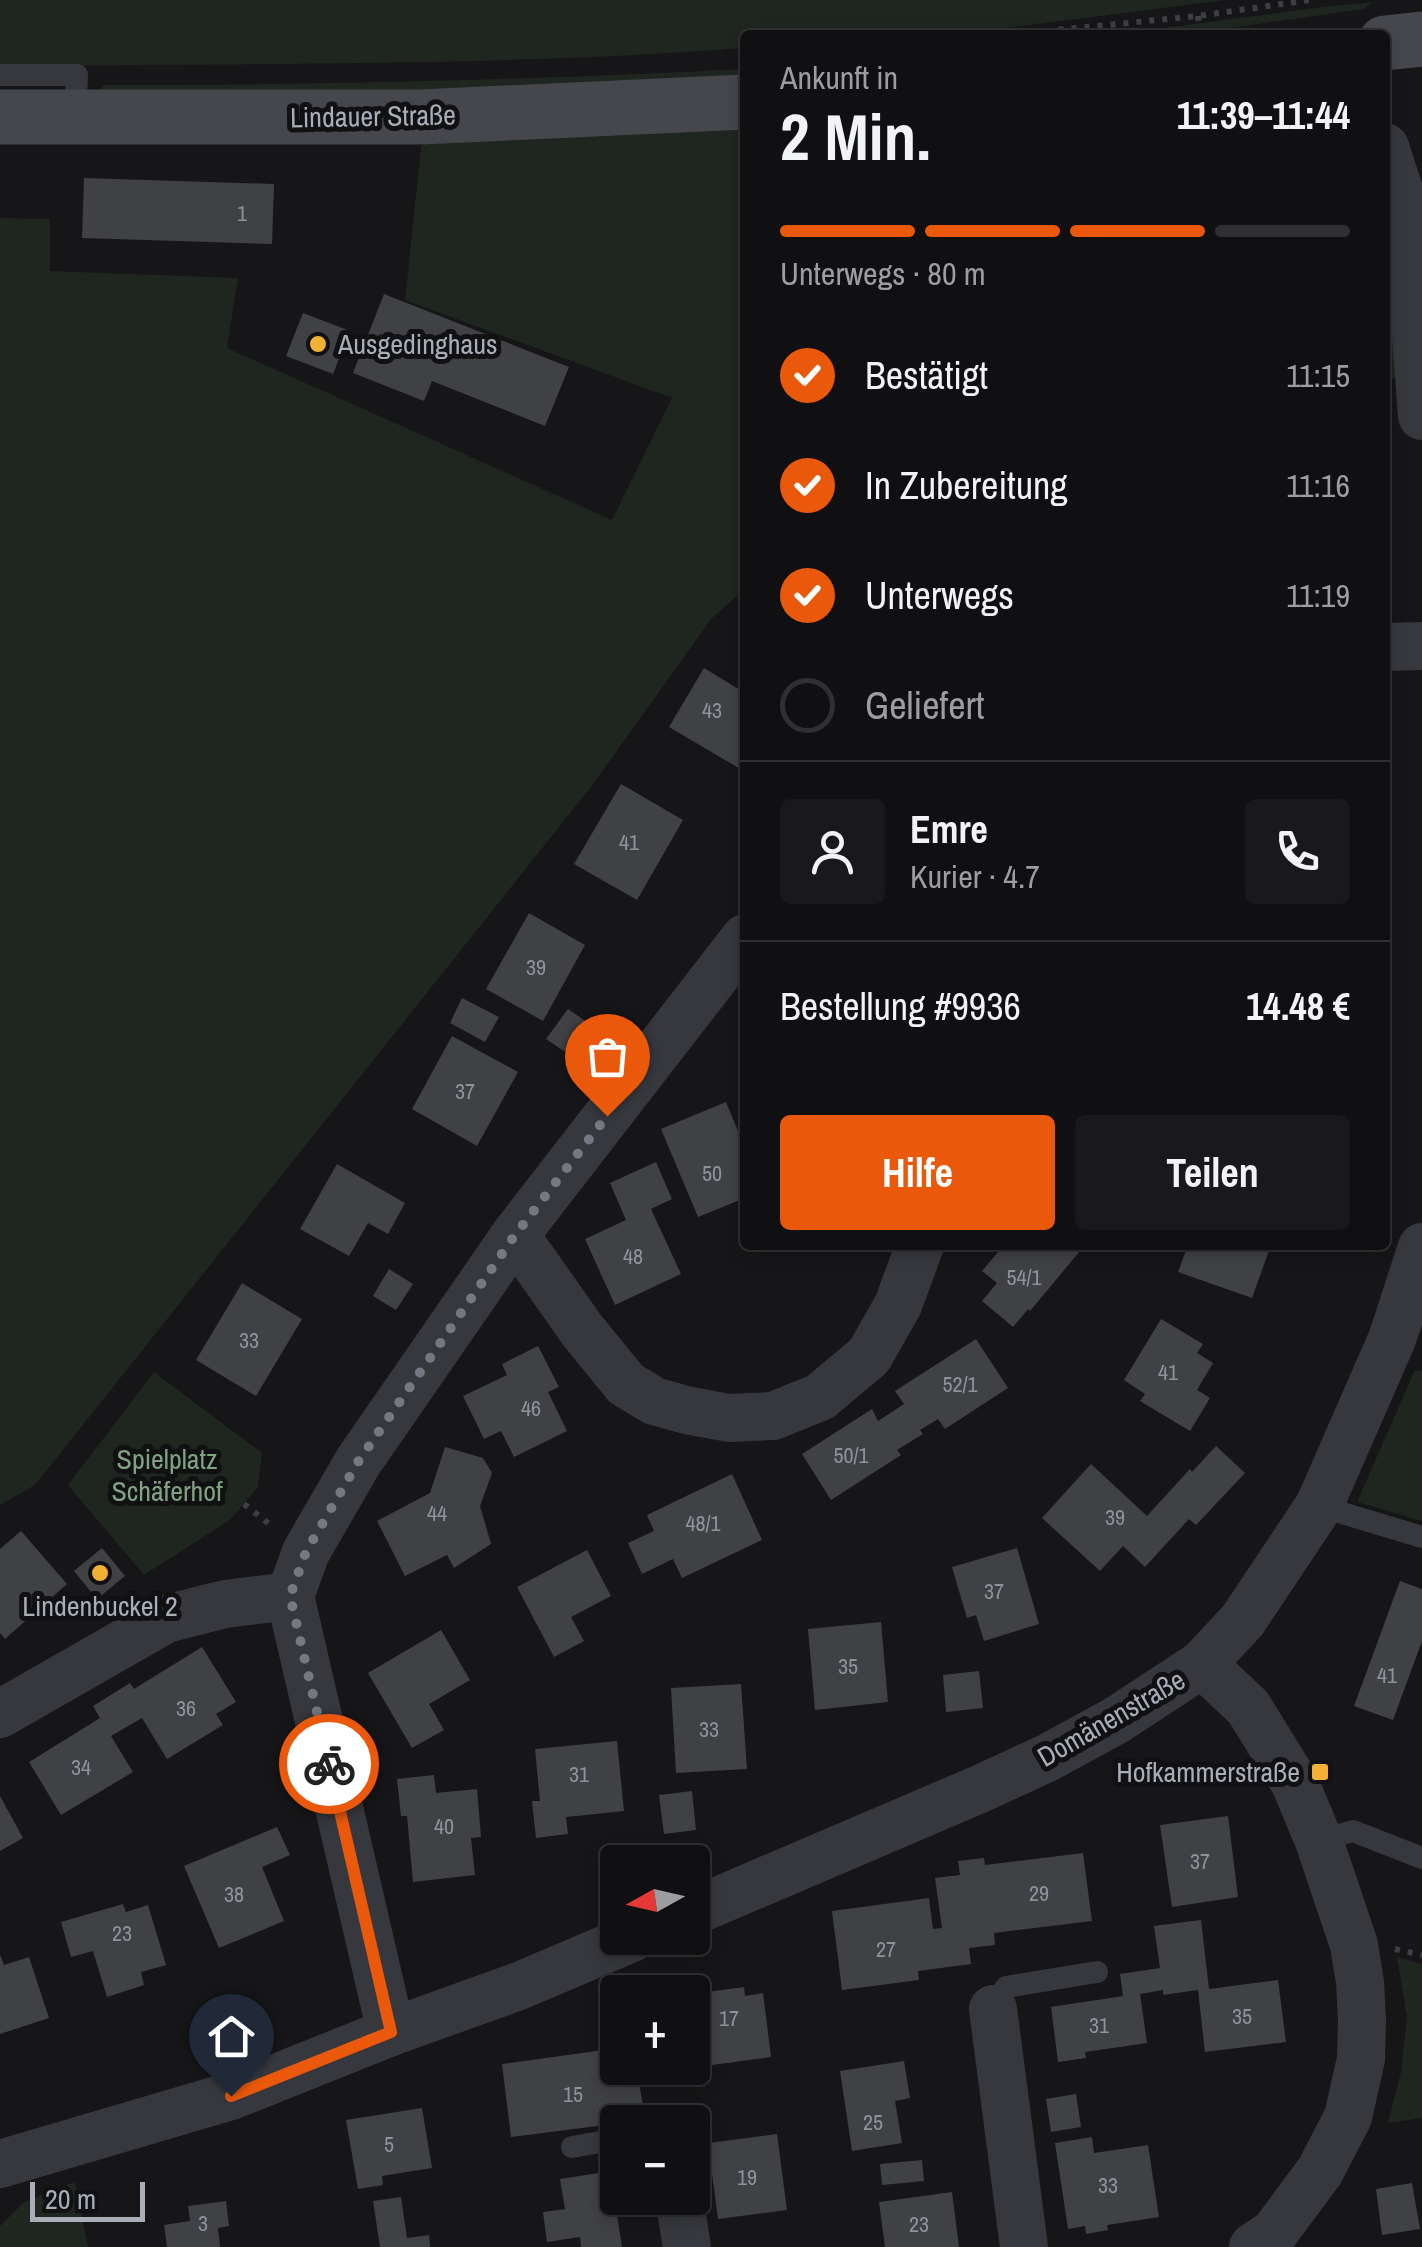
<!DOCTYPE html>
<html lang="de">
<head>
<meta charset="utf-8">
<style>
	body { margin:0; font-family:"Archivo Narrow",sans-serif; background:#19191b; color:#f1f3f6; height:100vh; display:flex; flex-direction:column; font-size:38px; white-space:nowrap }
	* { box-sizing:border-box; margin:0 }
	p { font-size:32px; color:#9c9d9f }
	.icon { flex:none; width:55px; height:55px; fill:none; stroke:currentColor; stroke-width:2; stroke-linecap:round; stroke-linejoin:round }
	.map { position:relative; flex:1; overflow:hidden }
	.details { position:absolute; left:740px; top:30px; width:650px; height:1220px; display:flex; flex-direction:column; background:#101012; border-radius:10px; box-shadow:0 5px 15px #0003,0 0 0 2px #303032 }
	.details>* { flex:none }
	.needle { width:65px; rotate:262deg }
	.fabs { position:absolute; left:600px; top:1845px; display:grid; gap:20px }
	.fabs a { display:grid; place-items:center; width:110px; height:110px; border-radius:10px; background:#101012; box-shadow:0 5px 15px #0003,0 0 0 2px #303032; font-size:50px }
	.scale { position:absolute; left:30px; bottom:25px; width:115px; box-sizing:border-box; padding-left:10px; border:5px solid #a8adb8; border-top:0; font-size:28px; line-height:35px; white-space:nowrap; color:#a8adb8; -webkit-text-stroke:8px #111113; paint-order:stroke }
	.pin { position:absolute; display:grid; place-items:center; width:85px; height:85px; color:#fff; margin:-102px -42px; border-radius:50% 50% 50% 0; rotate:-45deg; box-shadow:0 0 10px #0007 }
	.pin .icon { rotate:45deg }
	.courier { position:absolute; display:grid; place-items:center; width:100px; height:100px; margin:-50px; border:8px solid #ea580c; border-radius:50%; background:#fff; color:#222; box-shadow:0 2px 12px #0007 }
	.headline em { font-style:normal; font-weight:700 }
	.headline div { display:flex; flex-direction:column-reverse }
	.headline { display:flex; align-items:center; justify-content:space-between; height:170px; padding:0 40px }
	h1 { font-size:65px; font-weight:700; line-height:75px }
	.bar { display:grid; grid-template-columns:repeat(4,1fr); gap:15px 10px; align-content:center; height:120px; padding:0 40px }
	.bar i { height:12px; border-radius:8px; background:#303032 }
	.bar .current { background:#ea580c }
	.bar p { grid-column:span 4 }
	.line { display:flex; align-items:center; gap:25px; padding:0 40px; border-top:2px solid #303032 }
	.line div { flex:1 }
	.round { display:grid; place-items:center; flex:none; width:105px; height:105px; border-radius:10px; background:#19191b }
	ol { padding:0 40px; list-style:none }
	li { display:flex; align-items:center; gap:30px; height:110px }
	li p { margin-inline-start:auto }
	li .icon { padding:10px; border-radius:50%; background:#ea580c; color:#fff; stroke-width:4 }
	li:last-child { color:#9c9d9f }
	li i { width:55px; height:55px; border:5px solid #303032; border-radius:50% }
	.primary-button { display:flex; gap:20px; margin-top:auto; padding:20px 40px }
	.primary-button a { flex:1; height:115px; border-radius:10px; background:#ea580c; color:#fff; font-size:40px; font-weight:700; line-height:115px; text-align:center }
	.primary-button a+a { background:#19191b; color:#f1f3f6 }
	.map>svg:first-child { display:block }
</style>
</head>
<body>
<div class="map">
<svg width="1422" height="2247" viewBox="0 0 1422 2247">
	<rect width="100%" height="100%" fill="#161618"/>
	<g fill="#1e261f">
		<path d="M0 0H1225L1014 27 915 35H745V48C497 67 248 63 0 66Z"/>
		<polygon points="1373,2 1364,9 1181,35 1108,35 1323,7"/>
		<path d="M745 69V78L473 90 99 94 103 85C318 85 531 80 745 69Z"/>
		<polygon points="745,126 745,589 712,618 590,788 35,1485 0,1505 0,218 50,219 50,271 238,278 227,348 612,520 672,398 405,300 422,138"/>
		<polygon points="1385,265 1399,378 1385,379"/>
		<polygon points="1415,1370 1422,1371 1422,1521 1357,1502"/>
		<polygon points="154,1372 262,1453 258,1487 230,1520 144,1575 68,1485"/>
		<polygon points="1397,1957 1422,1964 1422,2118 1388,2123 1401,2072 1407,2017"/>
		<polygon points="75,2182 88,2247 0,2247 0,2226 24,2202"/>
	</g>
	<g fill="#404145">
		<polygon points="84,178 274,184 272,244 82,238"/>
		<polygon points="384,294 569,367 545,426 432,381 424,401 353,373"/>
		<polygon points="303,313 350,331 333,374 286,356"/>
		<polygon points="704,668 745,693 745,766 742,770 669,727"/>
		<polygon points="621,784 683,820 637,900 574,864"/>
		<polygon points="529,913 585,945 543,1021 486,989"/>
		<polygon points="462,998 499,1017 485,1042 450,1023"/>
		<polygon points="568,1009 594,1027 573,1057 546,1039"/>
		<polygon points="452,1036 518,1072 477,1146 412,1109"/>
		<polygon points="726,1102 745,1148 745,1198 698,1217 661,1129"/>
		<polygon points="656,1162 672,1199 651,1209 681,1274 615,1305 585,1239 626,1220 610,1183"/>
		<polygon points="337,1164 405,1203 388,1234 368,1223 349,1256 300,1229"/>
		<polygon points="1004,1245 1085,1245 1030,1311 1028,1309 1013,1327 982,1301 997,1283 982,1271"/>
		<polygon points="1188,1245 1271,1245 1252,1298 1178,1272"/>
		<polygon points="389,1269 413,1284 396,1310 373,1296"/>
		<polygon points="242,1283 302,1319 256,1396 196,1360"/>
		<polygon points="1161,1319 1203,1344 1197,1353 1213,1363 1197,1390 1210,1398 1190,1431 1140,1401 1145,1394 1124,1380"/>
		<polygon points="976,1339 1008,1388 945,1429 938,1419 920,1430 923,1434 897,1450 901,1455 831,1500 802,1454 872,1409 878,1421 904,1404 895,1391"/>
		<polygon points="538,1346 559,1387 548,1392 567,1431 514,1457 501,1431 484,1439 463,1396 507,1375 502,1364"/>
		<polygon points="1216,1446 1245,1473 1196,1525 1189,1519 1145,1567 1123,1546 1100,1571 1042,1518 1091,1464 1147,1516 1190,1469 1192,1472"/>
		<polygon points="445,1447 483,1458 492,1473 480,1506 491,1544 454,1568 447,1555 405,1576 377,1521 430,1493"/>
		<polygon points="732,1474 762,1540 682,1578 673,1559 642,1574 628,1543 654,1531 647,1515"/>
		<polygon points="21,1531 67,1584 5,1639 0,1633 0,1549"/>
		<polygon points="102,1548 125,1576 97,1599 74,1571"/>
		<polygon points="1017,1548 1039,1624 984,1641 976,1615 967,1618 952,1567"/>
		<polygon points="587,1550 611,1596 571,1617 584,1641 554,1657 517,1587"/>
		<polygon points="1400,1581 1422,1589 1422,1641 1393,1720 1354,1706"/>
		<polygon points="881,1622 888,1702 815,1710 808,1629"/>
		<polygon points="441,1630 470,1680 429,1704 444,1730 412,1748 368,1673"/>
		<polygon points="202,1647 236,1702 216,1714 223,1725 167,1759 142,1718 111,1736 133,1772 61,1815 29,1762 100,1718 93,1706 130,1683 134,1689"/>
		<polygon points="979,1671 983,1708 946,1712 943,1675"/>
		<polygon points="741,1684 747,1769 676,1773 671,1688"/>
		<polygon points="617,1741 624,1811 566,1817 568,1834 536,1838 532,1801 540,1801 535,1749"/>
		<polygon points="434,1775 436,1793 477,1789 481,1837 471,1838 475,1875 413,1882 407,1816 401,1816 397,1779"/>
		<polygon points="692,1791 696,1830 664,1834 659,1795"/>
		<polygon points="0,1796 23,1838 0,1851"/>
		<polygon points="1228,1816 1238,1897 1172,1907 1160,1825"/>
		<polygon points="277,1827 290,1855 262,1867 284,1921 219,1948 184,1866"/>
		<polygon points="1083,1853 1092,1921 994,1933 995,1945 969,1948 971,1964 918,1971 919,1980 842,1990 832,1911 929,1898 933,1929 942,1928 935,1878 960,1875 958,1861 984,1858 985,1865"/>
		<polygon points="123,1904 126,1912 148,1905 166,1965 141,1972 144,1985 107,1997 93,1951 71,1957 61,1922"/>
		<polygon points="1201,1920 1209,1989 1278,1980 1286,2042 1205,2052 1198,1990 1163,1995 1163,1990 1140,1994 1147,2043 1085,2052 1086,2058 1058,2062 1051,2007 1123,1996 1120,1974 1160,1968 1154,1926"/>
		<polygon points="0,1955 4,1965 29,1957 49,2018 0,2034"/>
		<polygon points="744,1987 745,1996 763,1993 771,2057 705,2066 707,2077 663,2082 661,2068 692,2068 692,1994"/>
		<polygon points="618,2048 618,2068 637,2068 645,2120 511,2137 502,2064"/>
		<polygon points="904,2061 910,2098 895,2101 902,2143 852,2151 840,2071"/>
		<polygon points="1076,2094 1081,2127 1051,2132 1046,2099"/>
		<polygon points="422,2108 432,2168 382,2176 383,2185 358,2189 346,2120"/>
		<polygon points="777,2134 787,2210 718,2219 708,2143"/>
		<polygon points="1092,2137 1094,2153 1148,2145 1159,2217 1107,2225 1108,2230 1086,2234 1085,2226 1068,2229 1055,2143"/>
		<polygon points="922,2160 924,2181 882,2185 880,2164"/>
		<polygon points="618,2170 618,2198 627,2198 627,2200 615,2202 622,2247 581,2247 580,2237 547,2242 543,2212 565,2209 560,2179"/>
		<polygon points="1412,2183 1420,2229 1382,2235 1376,2189"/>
		<polygon points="952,2192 959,2247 885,2247 879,2202"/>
		<polygon points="401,2197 407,2238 429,2235 430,2247 380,2247 373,2201"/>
		<polygon points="226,2201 229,2226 218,2228 220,2247 167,2247 164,2225 190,2221 188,2206"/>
	</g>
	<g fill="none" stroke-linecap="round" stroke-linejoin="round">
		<g stroke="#3d3f44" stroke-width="6" stroke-dasharray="5 8" stroke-linecap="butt">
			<polyline points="1198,16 1200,35"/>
			<polyline points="1007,35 1198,16 1310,0"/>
			<polyline points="244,1504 273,1527"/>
			<polyline points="1395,1949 1422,1955"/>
		</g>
		<g stroke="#37383d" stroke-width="22">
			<polyline points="0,75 77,75 75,118"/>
			<polyline points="1319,1506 1422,1537"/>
			<polyline points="1319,1841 1353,1831 1422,1858"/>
			<polyline points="993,2009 1006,1987 1097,1972"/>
			<polyline points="572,2147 618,2139"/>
		</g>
		<g stroke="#37383d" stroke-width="48">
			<polyline points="1385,147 1407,215 1422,416"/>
			<polyline points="1385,647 1422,646"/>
			<polyline points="515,1235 582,1330 626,1384 654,1401 686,1410 729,1418 773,1416 820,1397 869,1356 898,1305 920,1245"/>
			<polyline points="290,1596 391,2032"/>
			<polyline points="1202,1664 1248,1707 1295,1783 1319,1841 1354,1945 1360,1982 1362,2020 1361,2059 1348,2117 1320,2171 1274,2233 1253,2247"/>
			<polyline points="0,1714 166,1619 225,1604 290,1596 306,1552 358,1462 515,1235 745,938"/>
			<polyline points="692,1912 982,1788 1047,1758 1115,1721 1202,1664 1243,1620 1319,1506 1392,1339 1422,1247"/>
			<polyline points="993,2009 1024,2247"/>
			<polyline points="0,2164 231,2096 391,2032 519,1986 632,1938"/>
			<polyline points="679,2198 687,2247"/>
		</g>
		<g stroke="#45474d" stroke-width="55">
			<polyline points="1385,43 1422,39"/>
			<polyline points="0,117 420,117 745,102"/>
		</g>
	</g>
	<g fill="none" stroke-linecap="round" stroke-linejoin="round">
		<polyline stroke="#757880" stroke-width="10" stroke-dasharray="0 18" points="329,1764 290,1596 306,1552 358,1462 515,1235 607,1116"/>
		<polyline stroke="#ea580c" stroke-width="12" points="231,2096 391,2032 329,1764"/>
	</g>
	<g fill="#f2b134" stroke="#111113" stroke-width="4">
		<circle cx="318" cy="344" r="10"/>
		<circle cx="100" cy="1573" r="10"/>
		<rect x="1310" y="1762" width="20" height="20" rx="5"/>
	</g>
	<g text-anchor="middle" stroke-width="10" stroke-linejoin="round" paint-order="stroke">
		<g font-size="22" fill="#8e929b">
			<text x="242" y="221">1</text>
			<text x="712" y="718">43</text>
			<text x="629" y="850">41</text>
			<text x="536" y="975">39</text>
			<text x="465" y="1099">37</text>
			<text x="712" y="1181">50</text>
			<text x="633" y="1264">48</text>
			<text x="1024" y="1285">54/1</text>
			<text x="249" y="1348">33</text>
			<text x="1168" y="1380">41</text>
			<text x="960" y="1392">52/1</text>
			<text x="531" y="1416">46</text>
			<text x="851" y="1463">50/1</text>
			<text x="437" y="1521">44</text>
			<text x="1115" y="1525">39</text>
			<text x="703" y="1531">48/1</text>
			<text x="994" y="1599">37</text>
			<text x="848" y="1674">35</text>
			<text x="1387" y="1683">41</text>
			<text x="186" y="1716">36</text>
			<text x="709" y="1737">33</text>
			<text x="81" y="1775">34</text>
			<text x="579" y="1782">31</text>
			<text x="444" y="1834">40</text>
			<text x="1200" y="1869">37</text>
			<text x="1039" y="1901">29</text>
			<text x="234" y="1902">38</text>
			<text x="122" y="1941">23</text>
			<text x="886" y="1957">27</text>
			<text x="1242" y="2024">35</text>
			<text x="729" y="2026">17</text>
			<text x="1099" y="2033">31</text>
			<text x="573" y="2102">15</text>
			<text x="873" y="2130">25</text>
			<text x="389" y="2152">5</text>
			<text x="747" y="2185">19</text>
			<text x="1108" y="2193">33</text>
			<text x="203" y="2231">3</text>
			<text x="919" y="2232">23</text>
		</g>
		<g font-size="28" fill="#a8adb8" stroke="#111113">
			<text transform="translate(373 116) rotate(-1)" y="10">Lindauer Straße</text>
			<text transform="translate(1111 1718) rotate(-30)" y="10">Domänenstraße</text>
		</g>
		<g font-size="28" fill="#a8adb8" stroke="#111113" text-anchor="start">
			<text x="338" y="354">Ausgedinghaus</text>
			<text x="100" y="1616" text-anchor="middle">Lindenbuckel 2</text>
			<text x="1300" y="1782" text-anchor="end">Hofkammerstraße</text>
		</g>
		<g font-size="28" fill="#7fa381" stroke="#111113">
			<text x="167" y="1469">Spielplatz<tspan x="167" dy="32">Schäferhof</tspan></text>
		</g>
	</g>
</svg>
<div class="fabs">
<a><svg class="needle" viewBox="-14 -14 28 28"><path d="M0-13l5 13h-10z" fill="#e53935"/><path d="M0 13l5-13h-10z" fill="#9c9d9f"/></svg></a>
<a>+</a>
<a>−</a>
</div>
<div class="scale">20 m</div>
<div class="pin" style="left:607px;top:1116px;background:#ea580c"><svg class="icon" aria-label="bag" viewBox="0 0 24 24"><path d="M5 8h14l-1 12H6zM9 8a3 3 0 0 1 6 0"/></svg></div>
<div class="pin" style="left:231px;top:2096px;background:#1f2937"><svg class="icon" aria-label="home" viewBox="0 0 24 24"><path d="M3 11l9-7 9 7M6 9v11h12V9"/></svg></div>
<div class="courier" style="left:329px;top:1764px"><svg class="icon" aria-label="bike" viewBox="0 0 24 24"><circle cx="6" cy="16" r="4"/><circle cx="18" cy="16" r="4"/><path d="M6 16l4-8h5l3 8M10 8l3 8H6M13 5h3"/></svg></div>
<section class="details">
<div class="headline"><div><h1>2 Min.</h1><p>Ankunft in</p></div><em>11:39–11:44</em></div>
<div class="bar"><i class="current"></i><i class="current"></i><i class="current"></i><i></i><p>Unterwegs · 80 m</p></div>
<ol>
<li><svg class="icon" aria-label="check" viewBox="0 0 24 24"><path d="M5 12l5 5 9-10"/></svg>Bestätigt<p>11:15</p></li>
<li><svg class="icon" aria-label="check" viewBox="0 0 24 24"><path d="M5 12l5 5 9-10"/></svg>In Zubereitung<p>11:16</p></li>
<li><svg class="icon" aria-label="check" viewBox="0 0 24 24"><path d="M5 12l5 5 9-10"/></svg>Unterwegs<p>11:19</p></li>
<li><i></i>Geliefert</li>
</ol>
<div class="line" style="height:180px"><a class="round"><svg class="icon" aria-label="person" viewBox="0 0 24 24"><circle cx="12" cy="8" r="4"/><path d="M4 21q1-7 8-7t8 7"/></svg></a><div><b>Emre</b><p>Kurier · 4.7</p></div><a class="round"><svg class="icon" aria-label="phone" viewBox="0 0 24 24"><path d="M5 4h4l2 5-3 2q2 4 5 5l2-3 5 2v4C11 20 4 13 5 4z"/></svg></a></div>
<div class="line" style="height:130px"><div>Bestellung #9936</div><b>14.48 €</b></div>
<div class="primary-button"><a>Hilfe</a><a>Teilen</a></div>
</section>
</div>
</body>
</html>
